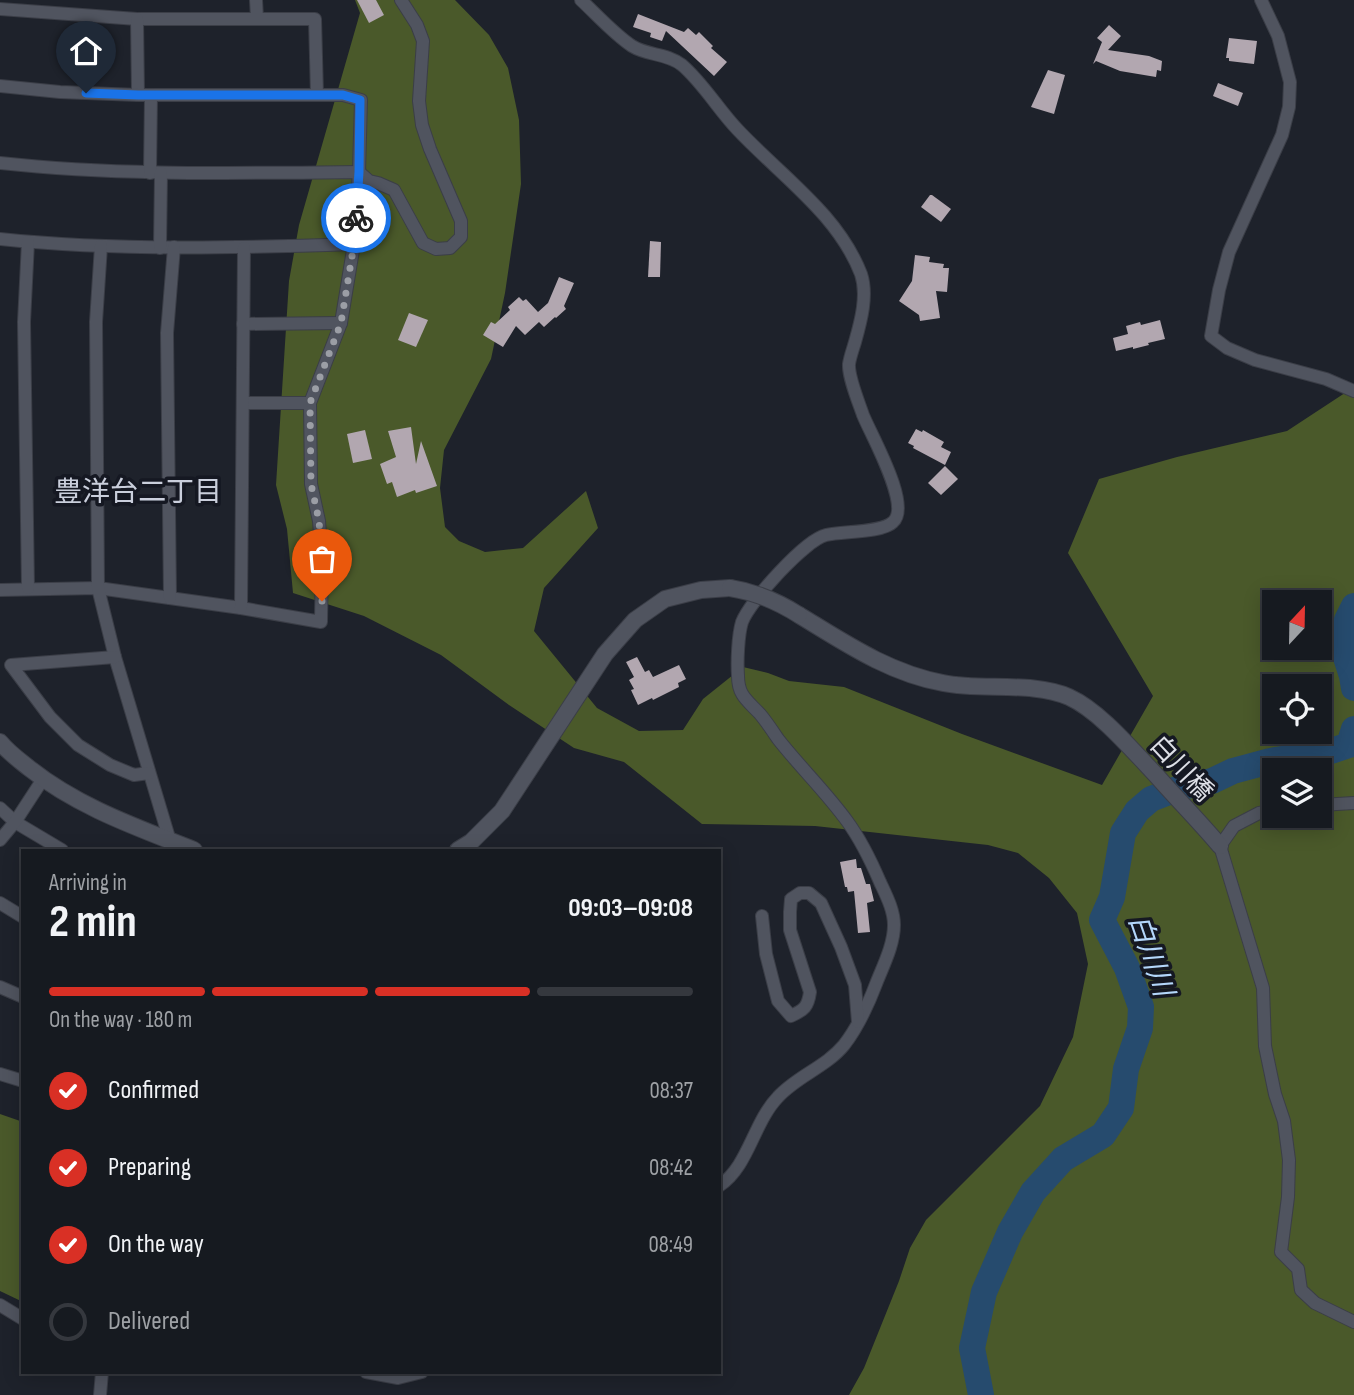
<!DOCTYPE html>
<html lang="en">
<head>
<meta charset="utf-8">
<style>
	body { margin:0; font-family:"Sofia Sans Condensed","Noto Sans JP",sans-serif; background:#23272d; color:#f1f3f6; height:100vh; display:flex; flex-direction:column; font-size:26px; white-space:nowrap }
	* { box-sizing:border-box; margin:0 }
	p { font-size:23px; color:#9ea1a5 }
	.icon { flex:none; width:38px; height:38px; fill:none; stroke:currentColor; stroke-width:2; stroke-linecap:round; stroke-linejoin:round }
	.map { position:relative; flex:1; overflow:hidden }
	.drawer { position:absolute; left:21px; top:849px; width:700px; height:525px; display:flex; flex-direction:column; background:#161a20; border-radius:0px; box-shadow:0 4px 18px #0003,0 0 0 2px #35383e }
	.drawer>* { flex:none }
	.needle { width:46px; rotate:22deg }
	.tools { position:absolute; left:1262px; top:590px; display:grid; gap:14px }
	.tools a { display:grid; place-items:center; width:70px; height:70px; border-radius:0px; background:#161a20; box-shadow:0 4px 18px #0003,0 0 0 2px #35383e; font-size:35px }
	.pin { position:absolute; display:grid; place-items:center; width:60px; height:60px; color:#fff; margin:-72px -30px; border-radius:50% 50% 50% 0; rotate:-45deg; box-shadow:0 0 7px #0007 }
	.pin .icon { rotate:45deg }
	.courier { position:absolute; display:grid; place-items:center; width:70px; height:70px; margin:-35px; border:5px solid #1a73e8; border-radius:50%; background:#fff; color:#222; box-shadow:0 2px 9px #0007 }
	.overview em { font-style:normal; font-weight:700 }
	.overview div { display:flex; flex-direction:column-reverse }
	.overview { display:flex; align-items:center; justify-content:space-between; height:119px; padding:0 28px }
	h1 { font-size:46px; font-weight:700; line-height:52px }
	.bar { display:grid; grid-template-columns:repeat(4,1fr); gap:10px 7px; align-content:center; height:84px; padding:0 28px }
	.bar i { height:9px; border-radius:5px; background:#35383e }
	.bar .active { background:#d93025 }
	.bar p { grid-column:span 4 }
	ol { padding:0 28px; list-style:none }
	li { display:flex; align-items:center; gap:21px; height:77px }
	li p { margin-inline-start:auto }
	li .icon { padding:7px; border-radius:50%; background:#d93025; color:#fff; stroke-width:4 }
	li:last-child { color:#9ea1a5 }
	li i { width:38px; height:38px; border:4px solid #35383e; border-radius:50% }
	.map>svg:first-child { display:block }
</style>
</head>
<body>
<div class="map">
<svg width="1354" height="1395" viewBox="0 0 1354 1395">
	<rect width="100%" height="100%" fill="#1e222b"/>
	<g fill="#4a592a" fill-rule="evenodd">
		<path d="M355 0H455L489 35 508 68 519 120 521 184 505 293 491 359 444 450 440 488 445 527 459 541 485 552 523 548 586 491 598 528 544 588 534 631 597 708 639 731 683 730 703 699 743 667 768 673 789 681 844 687 962 734 1102 785 1153 696 1068 553 1099 479 1177 457 1287 431 1354 387V1395H849L864 1368 899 1281 910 1248 926 1220 1040 1106 1073 1037 1088 964 1077 913 1049 878 1018 853 988 845 815 826 702 824 624 762 574 748 509 705 441 655 364 616 293 593 287 529 276 485 289 281 299 225 360 13ZM1274 602H1320V648H1274ZM1274 686H1320V732H1274ZM1274 770H1320V816H1274Z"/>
		<polygon points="0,1114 23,1122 23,1302 0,1291"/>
	</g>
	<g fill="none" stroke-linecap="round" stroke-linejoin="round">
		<g stroke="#264b6e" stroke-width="26">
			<polyline points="1354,606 1347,620 1342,645 1352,676 1354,688"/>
			<polyline points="981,1395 972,1348 984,1292 1010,1232 1033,1192 1063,1159 1103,1135 1121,1108 1126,1069 1140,1028 1141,1007 1127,968 1102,920 1112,897 1123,833 1137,811 1151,799 1182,787 1212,781 1233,771 1270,761 1328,752 1349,745 1354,729"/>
		</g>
	</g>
	<g fill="#b2a7b0">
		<polygon points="357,0 376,0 384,15 369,23"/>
		<polygon points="638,14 684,32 688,28 696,35 699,32 713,46 711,48 727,62 714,76 666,31 662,41 650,37 651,33 633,27"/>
		<polygon points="1109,25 1121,36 1108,50 1149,56 1162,61 1161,71 1157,70 1156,77 1120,71 1096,61 1093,64 1102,42 1097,38"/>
		<polygon points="1229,38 1257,41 1254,64 1229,61 1229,58 1226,58"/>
		<polygon points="1048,70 1065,75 1054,114 1031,107"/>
		<polygon points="1218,83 1243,93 1238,106 1213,96"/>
		<polygon points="930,195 932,195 951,209 941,222 921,207"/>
		<polygon points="650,241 661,242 660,277 648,277"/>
		<polygon points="915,255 930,257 929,262 944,264 943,268 949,268 947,292 936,291 940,318 920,321 919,315 899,301 912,281"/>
		<polygon points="559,277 574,283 564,306 566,309 556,318 555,317 544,327 539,322 525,335 516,326 503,347 483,335 491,322 495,324 510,310 508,307 519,297 523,301 526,299 538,312 548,303"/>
		<polygon points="409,313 428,320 416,347 398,340"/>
		<polygon points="1160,320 1165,339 1148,343 1149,345 1133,349 1133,347 1116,351 1113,338 1128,334 1126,326 1140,322 1141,325"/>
		<polygon points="411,427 416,464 421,441 437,486 416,493 415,490 397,497 392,482 387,484 380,464 396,457 388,431"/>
		<polygon points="916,429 922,432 923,430 944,442 941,447 951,452 945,465 913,448 914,446 908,443"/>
		<polygon points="365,430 372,459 353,463 347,434"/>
		<polygon points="945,466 958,479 941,495 928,483"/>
		<polygon points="637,657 645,672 649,670 653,677 679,665 686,679 678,683 679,687 653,700 652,698 638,705 631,690 634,689 629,680 634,677 626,662"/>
		<polygon points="856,859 857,868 861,868 866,884 870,884 874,901 867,903 870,932 858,933 854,891 848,892 847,887 845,887 840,862"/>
	</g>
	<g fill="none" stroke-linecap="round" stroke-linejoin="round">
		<g stroke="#3b3e47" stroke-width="14">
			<g id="street">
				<polyline points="256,0 257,18"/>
				<path d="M581 0C596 14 615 35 632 46 648 56 667 53 682 65 703 83 718 109 737 129 780 175 838 214 861 274 868 295 861 321 855 342 853 349 850 357 849 364 848 377 859 403 863 415 871 435 912 506 893 522 882 533 842 531 826 535 805 540 750 601 742 622 738 635 737 662 738 676 738 696 748 701 760 714 766 721 772 730 778 739 800 767 826 792 847 821 861 840 871 861 880 882 886 895 894 910 894 925 894 945 883 966 876 984 868 1005 858 1027 844 1045 826 1067 797 1076 778 1097 753 1123 749 1166 719 1186"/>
				<polyline points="1261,0 1278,36 1290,82 1289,107 1282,135 1229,252 1219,290 1211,336 1227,348 1255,360 1326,379 1354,391"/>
				<polyline points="0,9 137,19 315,19 317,95"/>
				<polyline points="137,19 138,95"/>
				<polyline points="0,86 60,92 138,95 343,95 361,100 359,172 354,244 341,323 310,403 311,484 319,521 322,559 321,622 241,608 98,588 0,590"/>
				<path d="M0 163C120 176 239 173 359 172L369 181 378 183 394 190 423 243 436 249 450 248 461 237V221L430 149 422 125 419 101 423 41 417 25 401 0"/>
				<polyline points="150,173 151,95"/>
				<path d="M0 239C117 251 236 248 354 244"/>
				<polyline points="101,246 96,322 98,588 115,657 170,841"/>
				<polyline points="160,248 161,173"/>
				<polyline points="243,324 341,323"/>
				<polyline points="243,403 310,403"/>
				<polyline points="28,588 24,322 28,242"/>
				<polyline points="170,598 167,333 174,247"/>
				<polyline points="241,608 244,248"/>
				<polyline points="115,657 11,665 50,717 78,745 110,765 134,775 149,773"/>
				<polyline points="1320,805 1354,803"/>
				<polyline points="0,808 15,822 62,850"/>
				<polyline points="1274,810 1259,813 1234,826 1220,846 1263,988 1265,1046 1275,1094 1284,1121 1289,1160 1288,1197 1281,1252 1298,1269 1301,1290 1315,1303 1354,1322"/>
				<polyline points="0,840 15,822 43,779"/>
				<polyline points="0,903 23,917"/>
				<path d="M762 916 766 954 778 1001 791 1016C804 1010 808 1007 810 992L790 930V912L791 899 800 893H809L821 903 841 947 855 985 858 1022"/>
				<polyline points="0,987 23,997"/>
				<polyline points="0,1074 23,1081"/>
				<polyline points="0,1305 23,1319"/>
				<polyline points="366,1372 398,1378 422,1372"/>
				<polyline points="100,1395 102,1372"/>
			</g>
		</g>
		<g stroke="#3b3e47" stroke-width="18">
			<g id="secondary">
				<path d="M799 615C845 643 889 673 943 683 982 691 1032 681 1069 697 1100 711 1133 751 1156 775 1177 799 1200 822 1220 846"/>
				<path d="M0 742C8 752 19 760 29 768 78 807 136 827 194 850"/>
				<polyline points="458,850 471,842 502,811 605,654 635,620 665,599 701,590 730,588"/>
			</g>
		</g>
		<use href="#street" stroke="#50545f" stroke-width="12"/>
		<use href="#secondary" stroke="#50545f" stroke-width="16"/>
		<g stroke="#3b3e47" stroke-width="18" stroke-linecap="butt">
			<path id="secondary-bridge" d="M730 588C756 592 777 601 799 615"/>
		</g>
		<use href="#secondary-bridge" stroke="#50545f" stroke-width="16"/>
	</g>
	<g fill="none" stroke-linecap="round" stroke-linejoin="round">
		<polyline stroke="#9b9ea5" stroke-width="7" stroke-dasharray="0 12.6" points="322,601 322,559 319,521 311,484 310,403 341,323 354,244 356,218"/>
		<polyline stroke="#1a73e8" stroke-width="9" points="86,93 138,95 343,95 360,100 359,172 356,218"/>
	</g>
	<g text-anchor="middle" stroke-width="7" stroke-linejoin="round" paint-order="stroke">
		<g font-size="26" fill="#dee0e7" stroke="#151822">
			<text transform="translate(1182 768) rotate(47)" y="9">白川橋</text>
		</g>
		<g font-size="28" fill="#cacfdc" stroke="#151822">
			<text x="138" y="501">豊洋台二丁目</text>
		</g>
		<g font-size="28" font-style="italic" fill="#b4d7fb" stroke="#151822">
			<text transform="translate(1152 955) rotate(71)" y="10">白川川</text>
		</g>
	</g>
</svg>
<div class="tools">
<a><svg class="needle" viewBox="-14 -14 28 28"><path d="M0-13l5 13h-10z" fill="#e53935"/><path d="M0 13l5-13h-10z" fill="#9ea1a5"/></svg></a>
<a><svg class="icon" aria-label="locate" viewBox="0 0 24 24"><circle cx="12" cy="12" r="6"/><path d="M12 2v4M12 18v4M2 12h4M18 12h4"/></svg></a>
<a><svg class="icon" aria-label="layers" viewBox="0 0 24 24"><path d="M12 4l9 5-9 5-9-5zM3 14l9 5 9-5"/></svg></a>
</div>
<div class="pin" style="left:322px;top:601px;background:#ea580c"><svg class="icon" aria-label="bag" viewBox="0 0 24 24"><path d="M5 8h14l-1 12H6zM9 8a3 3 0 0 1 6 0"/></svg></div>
<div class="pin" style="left:86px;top:93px;background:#1f2937"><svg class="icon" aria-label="home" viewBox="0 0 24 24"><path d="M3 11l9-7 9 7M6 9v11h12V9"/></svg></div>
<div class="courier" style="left:356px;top:218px"><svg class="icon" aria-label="bike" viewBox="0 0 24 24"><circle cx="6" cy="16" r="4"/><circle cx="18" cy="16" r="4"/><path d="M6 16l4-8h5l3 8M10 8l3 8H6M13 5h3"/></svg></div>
<section class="drawer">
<div class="overview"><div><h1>2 min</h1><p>Arriving in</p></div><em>09:03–09:08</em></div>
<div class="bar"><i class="active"></i><i class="active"></i><i class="active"></i><i></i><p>On the way · 180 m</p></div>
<ol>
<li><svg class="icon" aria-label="check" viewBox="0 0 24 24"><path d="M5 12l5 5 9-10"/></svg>Confirmed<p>08:37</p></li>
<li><svg class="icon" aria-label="check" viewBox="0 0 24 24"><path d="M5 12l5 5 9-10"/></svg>Preparing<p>08:42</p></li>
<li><svg class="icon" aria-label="check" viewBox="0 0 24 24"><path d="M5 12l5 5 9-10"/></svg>On the way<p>08:49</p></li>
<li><i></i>Delivered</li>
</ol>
</section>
</div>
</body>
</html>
